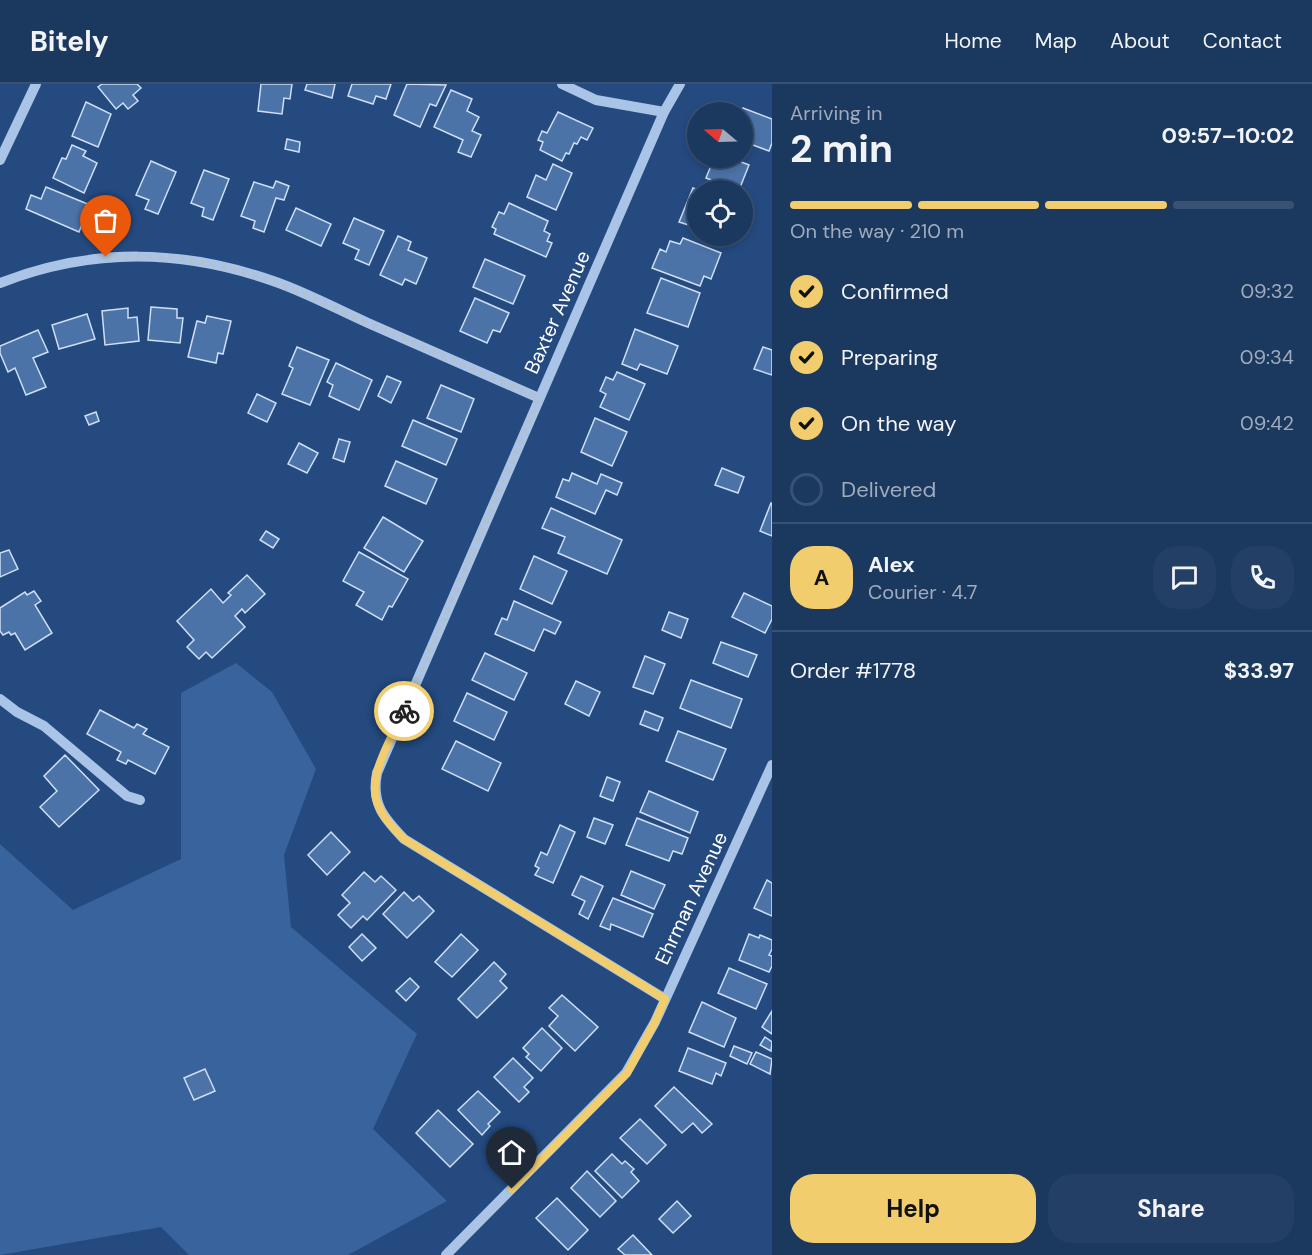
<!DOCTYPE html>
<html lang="en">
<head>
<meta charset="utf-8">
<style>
	body { margin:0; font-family:"DM Sans",sans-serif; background:#243f65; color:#f1f3f6; height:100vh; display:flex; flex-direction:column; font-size:22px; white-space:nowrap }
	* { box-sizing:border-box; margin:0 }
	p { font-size:20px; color:#a0acbd }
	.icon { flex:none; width:33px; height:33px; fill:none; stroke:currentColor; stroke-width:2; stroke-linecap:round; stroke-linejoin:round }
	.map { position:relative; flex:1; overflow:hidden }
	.details { display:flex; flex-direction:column; background:#1b385f; width:540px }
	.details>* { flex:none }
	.needle { width:39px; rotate:289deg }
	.controls { position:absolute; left:687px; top:18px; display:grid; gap:12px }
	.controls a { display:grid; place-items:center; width:66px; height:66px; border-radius:50%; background:#1b385f; box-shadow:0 3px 9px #0003,0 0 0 2px #395274; font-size:30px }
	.pin { position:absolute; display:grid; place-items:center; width:51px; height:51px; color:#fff; margin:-62px -26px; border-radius:50% 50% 50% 0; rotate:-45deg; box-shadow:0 0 6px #0007 }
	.pin .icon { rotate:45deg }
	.courier { position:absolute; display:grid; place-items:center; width:60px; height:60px; margin:-30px; border:4px solid #f1cd6d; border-radius:50%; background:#fff; color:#222; box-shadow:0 2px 8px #0007 }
	.headline em { font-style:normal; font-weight:700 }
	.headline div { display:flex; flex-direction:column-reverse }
	.headline { display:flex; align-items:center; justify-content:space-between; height:102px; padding:0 18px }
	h1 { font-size:39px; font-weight:700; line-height:45px }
	.bar { display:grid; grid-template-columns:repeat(4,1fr); gap:9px 6px; align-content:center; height:72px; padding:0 18px }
	.bar i { height:8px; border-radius:4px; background:#395274 }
	.bar .selected { background:#f1cd6d }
	.bar p { grid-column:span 4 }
	.line { display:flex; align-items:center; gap:15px; padding:0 18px; border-top:2px solid #395274 }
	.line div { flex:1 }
	.round { display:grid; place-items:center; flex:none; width:63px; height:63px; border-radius:24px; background:#243f65 }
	ol { padding:0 18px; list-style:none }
	li { display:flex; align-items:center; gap:18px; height:66px }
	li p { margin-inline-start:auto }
	li .icon { padding:6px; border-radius:50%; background:#f1cd6d; color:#111; stroke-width:4 }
	li:last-child { color:#a0acbd }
	li i { width:33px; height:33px; border:3px solid #395274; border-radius:50% }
	.action { display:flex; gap:12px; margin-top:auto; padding:12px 18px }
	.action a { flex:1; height:69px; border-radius:24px; background:#f1cd6d; color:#111; font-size:24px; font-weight:700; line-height:69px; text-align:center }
	.action a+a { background:#243f65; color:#f1f3f6 }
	header { display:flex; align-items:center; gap:36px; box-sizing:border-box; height:84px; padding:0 30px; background:#1b385f; border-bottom:2px solid #395274 }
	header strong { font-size:28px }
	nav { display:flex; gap:33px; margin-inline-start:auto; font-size:21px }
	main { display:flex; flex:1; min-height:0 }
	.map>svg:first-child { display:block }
</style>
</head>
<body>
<header>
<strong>Bitely</strong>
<nav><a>Home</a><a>Map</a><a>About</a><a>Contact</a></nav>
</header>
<main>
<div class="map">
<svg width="772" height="1171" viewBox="0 0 772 1171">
	<rect width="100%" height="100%" fill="#244a7f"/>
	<polygon fill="#38639d" points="236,579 272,608 316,685 284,771 291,843 417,950 373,1045 447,1117 348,1171 189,1171 161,1143 0,1171 0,760 73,826 181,775 181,609"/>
	<g fill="#4c73a8" stroke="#cddef5" stroke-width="1.5">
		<polygon points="102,0 137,0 141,4 133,11 138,17 128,25 123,19 116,25 98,3"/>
		<polygon points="261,0 292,0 290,15 284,14 282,30 258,27"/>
		<polygon points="307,0 335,0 332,14 305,6"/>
		<polygon points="352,0 391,0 386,15 376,12 373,20 348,12"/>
		<polygon points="407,0 446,1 436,22 430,20 420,43 394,31"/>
		<polygon points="451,6 472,15 467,27 479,33 472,47 481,51 471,73 458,68 463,56 434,43"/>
		<polygon points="86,18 111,30 98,63 72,52"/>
		<polygon points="743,24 772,35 772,59 769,67 742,57 741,28"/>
		<polygon points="558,28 593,44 587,56 581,53 577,60 574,59 569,70 566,69 562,77 540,66 543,58 538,56 542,47 547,49"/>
		<polygon points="287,55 300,58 299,68 285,65"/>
		<polygon points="72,61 86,67 83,72 97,79 84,109 53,94 62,74 66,75"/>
		<polygon points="714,74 731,74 749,81 739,106 706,94"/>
		<polygon points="151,77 176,88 158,130 145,125 149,116 136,111"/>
		<polygon points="553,80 572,89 556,126 527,113 536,91 546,96"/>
		<polygon points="204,86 229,95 213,136 202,132 204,124 191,119"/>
		<polygon points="276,97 289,102 284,116 276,114 264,148 253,144 255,137 241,132 254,98 273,104"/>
		<polygon points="46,103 90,121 79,148 26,125 31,111 41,115"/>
		<polygon points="693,104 699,106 698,144 679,138"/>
		<polygon points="509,119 548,137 544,147 550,150 547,157 552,159 546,173 494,150 496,145 492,143 499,128 504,130"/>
		<polygon points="296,124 331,140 321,162 286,146"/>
		<polygon points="354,134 384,147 369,181 355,175 359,166 343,159"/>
		<polygon points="398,152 411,158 408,166 427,174 416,200 405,195 402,201 380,191"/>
		<polygon points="683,154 721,169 711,195 704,192 700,202 652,184 660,165 666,168 670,157 680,160"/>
		<polygon points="485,175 525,192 513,220 473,203"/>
		<polygon points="661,194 700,209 688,243 647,229"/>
		<polygon points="475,214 509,229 500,248 493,246 487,259 460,247"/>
		<polygon points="151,223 177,225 177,234 183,234 180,259 148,256"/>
		<polygon points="128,224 128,234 137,233 139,257 105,261 102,227"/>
		<polygon points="87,230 95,255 59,265 52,241"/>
		<polygon points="207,232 231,237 223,270 218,269 216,279 188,273 197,237 205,239"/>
		<polygon points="635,245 678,262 667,290 640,280 637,286 622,280"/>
		<polygon points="38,246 48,268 33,274 46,303 26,311 15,284 8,288 0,269 0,262"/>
		<polygon points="297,263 329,276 310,321 282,310 293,284 289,282"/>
		<polygon points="763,263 772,266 772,291 754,285"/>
		<polygon points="336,279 372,296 359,326 329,312 333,301 327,298"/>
		<polygon points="617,288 645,300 629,336 600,323 606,310 600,307 606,293 613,296"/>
		<polygon points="387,292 401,298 391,319 378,312"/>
		<polygon points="441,301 474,315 461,348 427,334"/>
		<polygon points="257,310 276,319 267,338 248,329"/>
		<polygon points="96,328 99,337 89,341 85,332"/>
		<polygon points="595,334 627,348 612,382 581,368"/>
		<polygon points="413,336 457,355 446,381 402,362"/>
		<polygon points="339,355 350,358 344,378 333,374"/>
		<polygon points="299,359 318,369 307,389 288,380"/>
		<polygon points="396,377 437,395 426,420 385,402"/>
		<polygon points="722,384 744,393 738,409 715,401"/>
		<polygon points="572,389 597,400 601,390 622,399 617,411 606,406 595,430 556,413 563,395 569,397"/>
		<polygon points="771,419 772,419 772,452 760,447"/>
		<polygon points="551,424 622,456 607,490 558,469 565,453 542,444"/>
		<polygon points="383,433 423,457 404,488 364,464"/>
		<polygon points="266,447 279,455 273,464 260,456"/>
		<polygon points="9,466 18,485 0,493 0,469"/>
		<polygon points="359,468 408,495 392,523 389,522 382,536 356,521 364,508 343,497"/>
		<polygon points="534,472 567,487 552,520 520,505"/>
		<polygon points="247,491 265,510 245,529 242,525 235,532 245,543 212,574 206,568 199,575 187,563 194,556 177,537 211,505 223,519 231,511 228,509"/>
		<polygon points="34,507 41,517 35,521 52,549 25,566 15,549 11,551 9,548 3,551 0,547 0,524 25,508 27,511"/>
		<polygon points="744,509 772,522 772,535 765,549 732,533"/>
		<polygon points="514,517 561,538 555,550 544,545 534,567 495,550 502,534 507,536"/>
		<polygon points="669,528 688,535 681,554 662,546"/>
		<polygon points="721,558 757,571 748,593 713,579"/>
		<polygon points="485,569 527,589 514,616 472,596"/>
		<polygon points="645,572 665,580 653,610 633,603"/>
		<polygon points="691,596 742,615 731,644 680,624"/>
		<polygon points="576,597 600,608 589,632 565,620"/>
		<polygon points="467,609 507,628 494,656 454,637"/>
		<polygon points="100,626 134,644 137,640 147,645 143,650 169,663 155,690 128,676 126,680 117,676 121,668 87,650"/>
		<polygon points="645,627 663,634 658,647 640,640"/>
		<polygon points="678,647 726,665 713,696 666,677"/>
		<polygon points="456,657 501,679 488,707 442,685"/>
		<polygon points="65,671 99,706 59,743 40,723 57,707 44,692"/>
		<polygon points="607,693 620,698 613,717 600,712"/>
		<polygon points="649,707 698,728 690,749 640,728"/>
		<polygon points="594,734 613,741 605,760 587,753"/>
		<polygon points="637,734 688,754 682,770 673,767 669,777 626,761"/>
		<polygon points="560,741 575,748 553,799 535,791 539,784 535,782 541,768 547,771"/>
		<polygon points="331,748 350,768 327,791 308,771"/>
		<polygon points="631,787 665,801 654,825 621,811"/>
		<polygon points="364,788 375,798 381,792 396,806 367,836 363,832 351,844 338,831 350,819 342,811"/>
		<polygon points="581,792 603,802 588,835 579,830 585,817 572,811"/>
		<polygon points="767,796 772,799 772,832 754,824"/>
		<polygon points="404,808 413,817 419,812 434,827 407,854 383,830"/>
		<polygon points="613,814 653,830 643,853 611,840 610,846 600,842"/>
		<polygon points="362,850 376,864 362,877 349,863"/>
		<polygon points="461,850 478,866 452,893 435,878"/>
		<polygon points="749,850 759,854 760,851 772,856 772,865 769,871 772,872 772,882 769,888 739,876"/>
		<polygon points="494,878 506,890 500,897 507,904 477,934 458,915"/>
		<polygon points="729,884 767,900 756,925 718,909"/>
		<polygon points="410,894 419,903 406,917 396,907"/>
		<polygon points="562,911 598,943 575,967 549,942 558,932 549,924"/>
		<polygon points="702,918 736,934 724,963 689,948"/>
		<polygon points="772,927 772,950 762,943"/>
		<polygon points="542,944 562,964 541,987 526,973 529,970 523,964"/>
		<polygon points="765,953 772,958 771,967 760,961"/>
		<polygon points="734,962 752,969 747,980 730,972"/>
		<polygon points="688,964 726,979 721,992 716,989 712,1000 679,987"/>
		<polygon points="756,968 772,975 770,990 750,980"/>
		<polygon points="513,974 533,994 524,1003 529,1008 519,1018 494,993"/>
		<polygon points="205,985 215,1007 194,1016 184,994"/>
		<polygon points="674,1003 712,1040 702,1049 693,1039 682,1049 655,1022"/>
		<polygon points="478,1007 500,1028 488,1040 490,1042 482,1051 458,1026"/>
		<polygon points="438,1026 473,1060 450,1083 416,1049"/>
		<polygon points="640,1035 666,1061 647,1080 620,1054"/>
		<polygon points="612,1070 622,1080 625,1077 634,1085 631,1088 639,1097 622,1114 595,1087"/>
		<polygon points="587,1087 616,1117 600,1133 571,1104"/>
		<polygon points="557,1114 588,1146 568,1166 536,1134"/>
		<polygon points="677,1117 691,1132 673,1149 659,1135"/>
		<polygon points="633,1151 652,1171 625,1171 618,1165"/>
	</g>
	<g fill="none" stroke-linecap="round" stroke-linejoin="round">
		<g stroke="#a9c4e6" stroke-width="10">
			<polyline points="562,0 596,16 664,28"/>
			<polyline points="0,76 36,0"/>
			<path d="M0 199C93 163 183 165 276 198 307 209 337 225 368 239 425 264 482 289 539 314"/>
			<polyline points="0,615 17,628 44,642 127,712 140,716"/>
			<path d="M665 915 404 755C384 734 371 720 377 689L664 28 680 0"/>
			<polyline points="446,1171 626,989 655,938 772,681"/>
		</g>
	</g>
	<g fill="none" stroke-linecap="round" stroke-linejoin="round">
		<polyline stroke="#b2c0d2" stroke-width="6" stroke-dasharray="0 10.8" points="106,173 146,172 177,174 228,183 278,199 539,314 404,627"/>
		<path stroke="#f1cd6d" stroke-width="8" d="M404 627C393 651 367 692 377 718 382 733 394 745 404 755L665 915 655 938 627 989 512 1105"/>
	</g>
	<g text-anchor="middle" stroke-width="5" stroke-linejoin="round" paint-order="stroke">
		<g font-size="20" fill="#fff" stroke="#244a7f">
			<text transform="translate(557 228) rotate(-66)" y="7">Baxter Avenue</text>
			<text transform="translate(691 814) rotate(-65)" y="7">Ehrman Avenue</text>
		</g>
	</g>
</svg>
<div class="controls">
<a><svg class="needle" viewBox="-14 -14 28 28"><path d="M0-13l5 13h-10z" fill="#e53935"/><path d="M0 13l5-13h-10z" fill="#a0acbd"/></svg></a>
<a><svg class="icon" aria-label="locate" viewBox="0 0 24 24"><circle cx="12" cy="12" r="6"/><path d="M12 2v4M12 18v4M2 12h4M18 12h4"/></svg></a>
</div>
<div class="pin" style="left:106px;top:173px;background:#ea580c"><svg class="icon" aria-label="bag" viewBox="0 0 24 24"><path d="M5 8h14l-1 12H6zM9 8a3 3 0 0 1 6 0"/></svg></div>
<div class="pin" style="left:512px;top:1105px;background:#1f2937"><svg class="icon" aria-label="home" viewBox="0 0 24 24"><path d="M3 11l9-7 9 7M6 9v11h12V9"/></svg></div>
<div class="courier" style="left:404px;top:627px"><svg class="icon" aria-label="bike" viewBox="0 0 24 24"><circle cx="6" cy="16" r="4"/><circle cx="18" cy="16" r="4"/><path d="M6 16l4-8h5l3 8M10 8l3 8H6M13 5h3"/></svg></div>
</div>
<section class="details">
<div class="headline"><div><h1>2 min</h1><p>Arriving in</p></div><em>09:57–10:02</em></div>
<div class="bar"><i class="selected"></i><i class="selected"></i><i class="selected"></i><i></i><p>On the way · 210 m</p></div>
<ol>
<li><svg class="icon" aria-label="check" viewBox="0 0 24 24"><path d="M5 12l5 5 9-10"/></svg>Confirmed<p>09:32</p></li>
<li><svg class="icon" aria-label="check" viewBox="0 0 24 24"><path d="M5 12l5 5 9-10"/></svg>Preparing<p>09:34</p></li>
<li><svg class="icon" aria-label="check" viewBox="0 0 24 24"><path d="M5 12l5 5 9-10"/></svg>On the way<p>09:42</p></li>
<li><i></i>Delivered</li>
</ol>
<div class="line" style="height:108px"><b class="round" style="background:#f1cd6d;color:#111">A</b><div><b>Alex</b><p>Courier · 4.7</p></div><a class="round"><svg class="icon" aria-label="chat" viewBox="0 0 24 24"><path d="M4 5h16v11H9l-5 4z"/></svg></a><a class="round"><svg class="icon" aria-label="phone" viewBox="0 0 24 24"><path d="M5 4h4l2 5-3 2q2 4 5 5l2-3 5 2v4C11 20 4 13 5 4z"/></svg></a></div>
<div class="line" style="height:78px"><div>Order #1778</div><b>$33.97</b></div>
<div class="action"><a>Help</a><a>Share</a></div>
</section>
</main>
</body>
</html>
